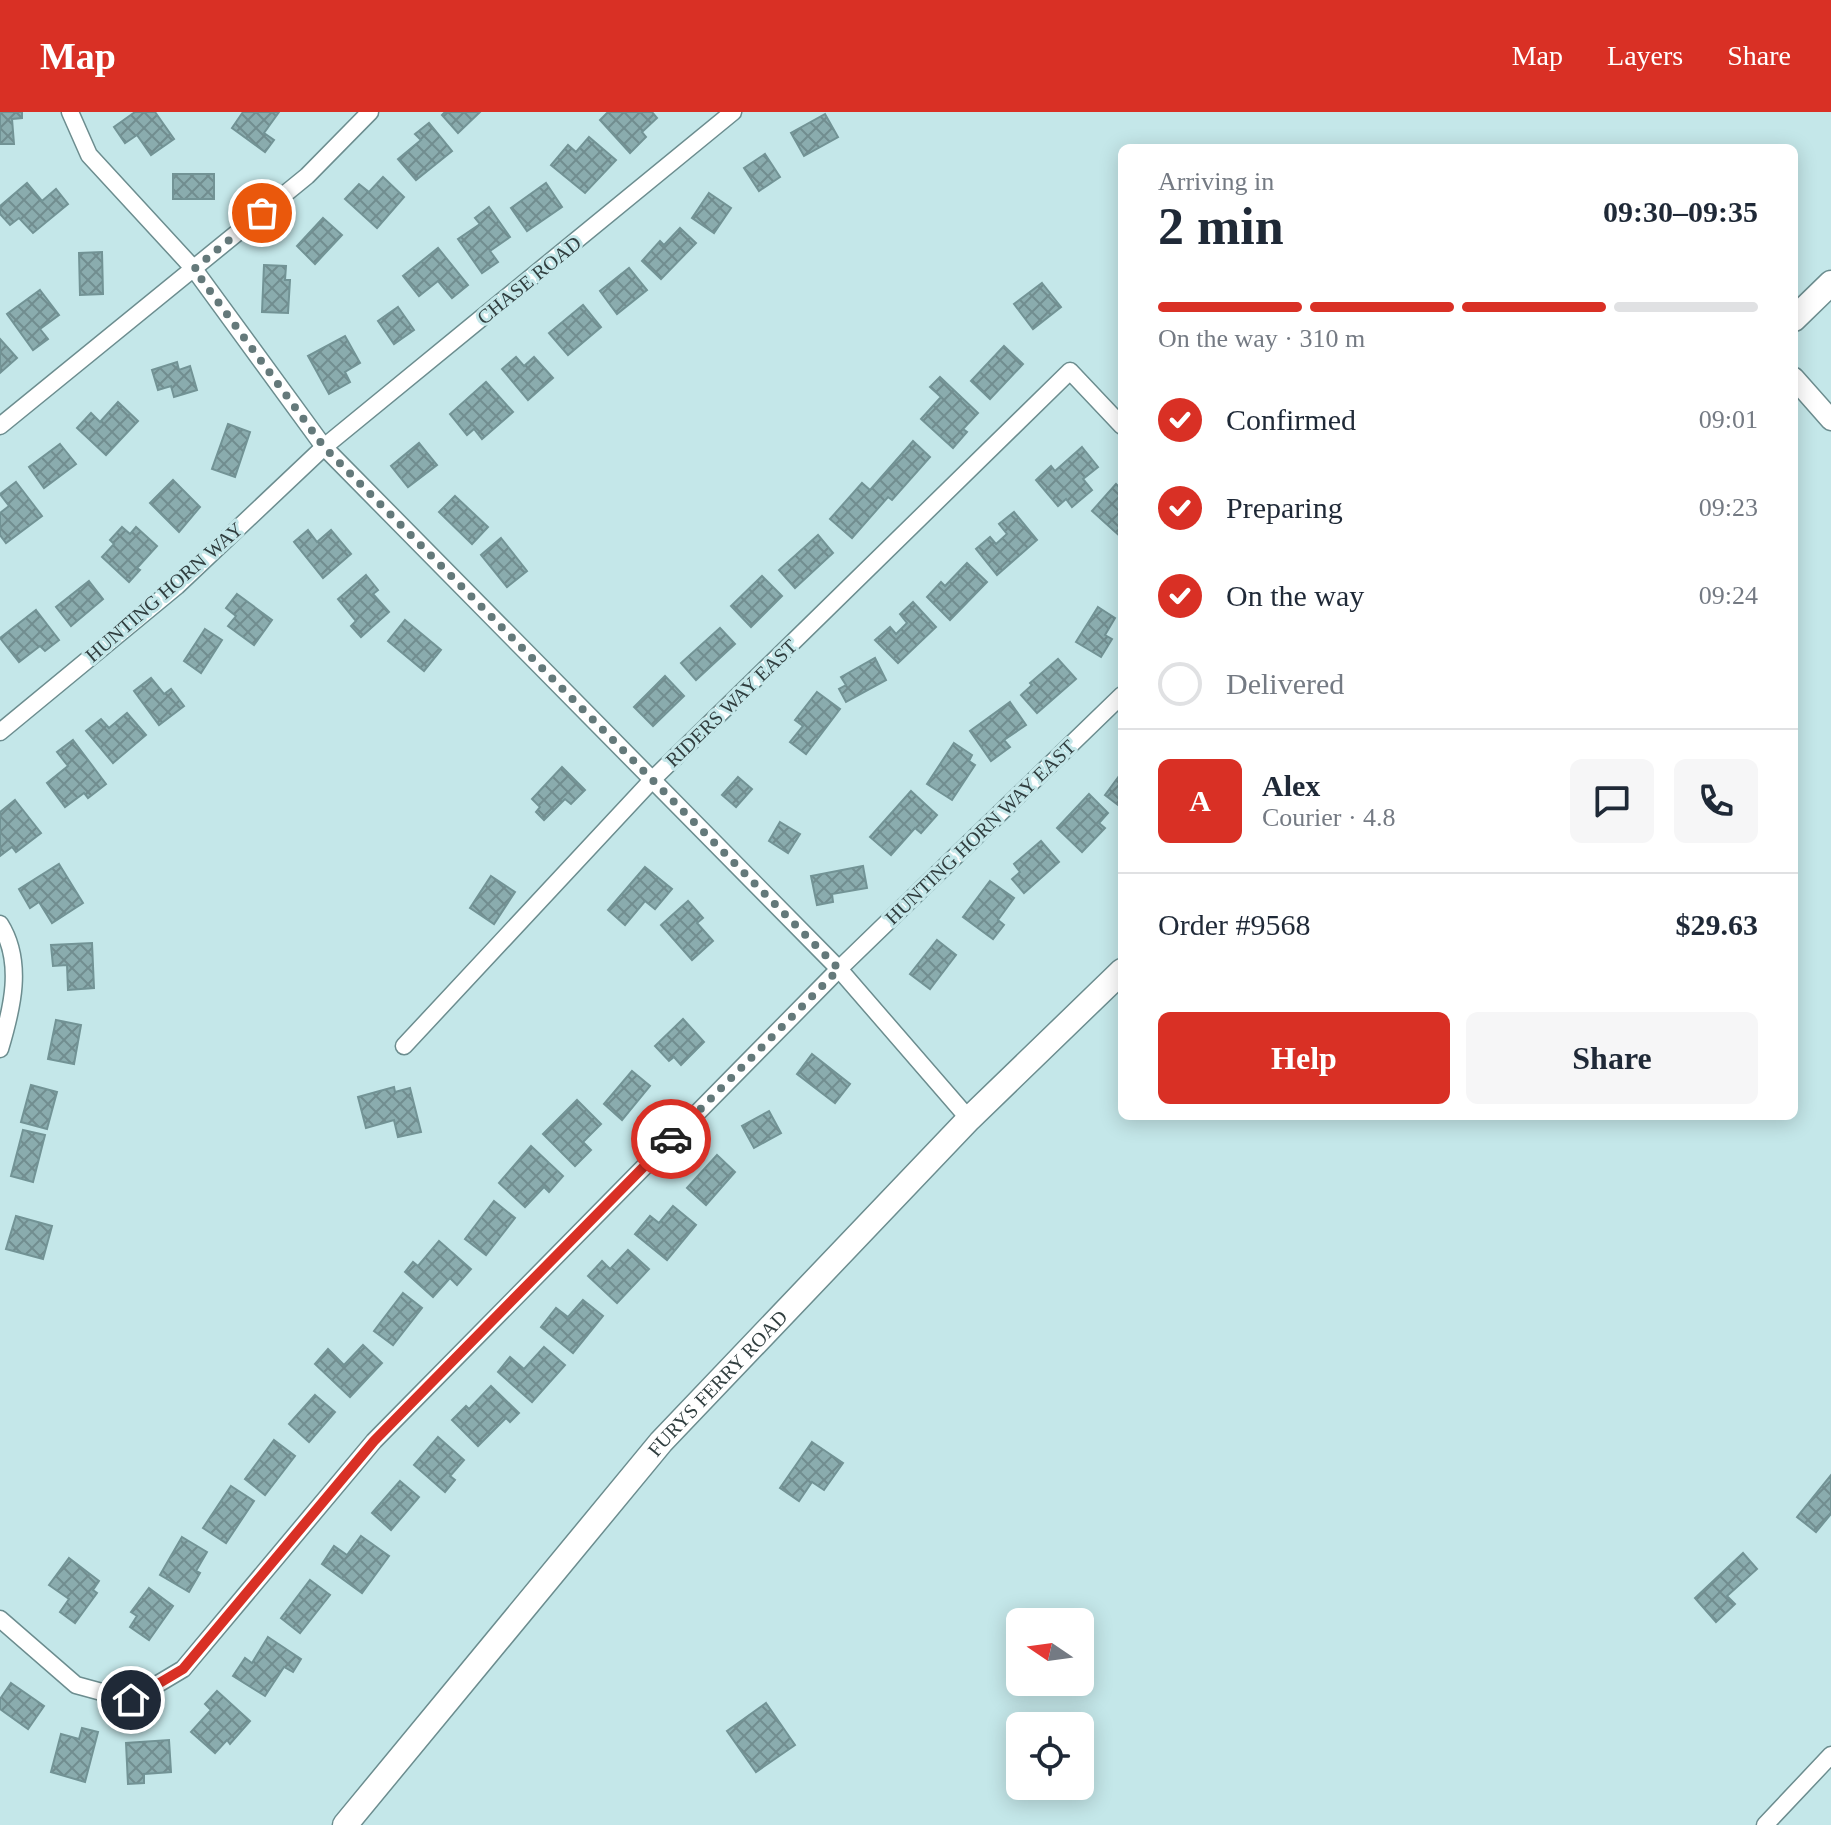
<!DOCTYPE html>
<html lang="en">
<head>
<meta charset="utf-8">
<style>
	body { margin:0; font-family:"Times New Roman",serif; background:#f6f6f7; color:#1f2937; height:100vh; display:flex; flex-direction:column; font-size:30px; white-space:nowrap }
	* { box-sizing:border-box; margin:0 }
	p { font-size:26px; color:#747a83 }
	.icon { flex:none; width:44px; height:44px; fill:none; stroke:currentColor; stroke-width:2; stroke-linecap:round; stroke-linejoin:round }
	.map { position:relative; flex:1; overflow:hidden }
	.details { position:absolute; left:1118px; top:32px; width:680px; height:976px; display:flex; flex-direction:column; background:#fff; border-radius:12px; box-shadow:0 4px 20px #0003 }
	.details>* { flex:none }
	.needle { width:52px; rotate:283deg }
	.controls { position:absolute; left:1006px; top:1496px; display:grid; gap:16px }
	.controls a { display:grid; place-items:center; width:88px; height:88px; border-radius:12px; background:#fff; box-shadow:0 4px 20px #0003; font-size:40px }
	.pin { position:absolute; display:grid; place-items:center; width:68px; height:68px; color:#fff; margin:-34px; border:4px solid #fff; border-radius:50%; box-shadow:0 2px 8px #0007 }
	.courier { position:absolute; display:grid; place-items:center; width:80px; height:80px; margin:-40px; border:6px solid #d93025; border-radius:50%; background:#fff; color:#222; box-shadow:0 2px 10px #0007 }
	.head em { font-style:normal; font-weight:700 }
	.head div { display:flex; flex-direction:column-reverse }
	.head { display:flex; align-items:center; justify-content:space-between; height:136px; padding:0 40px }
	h1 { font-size:52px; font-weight:700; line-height:60px }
	.bar { display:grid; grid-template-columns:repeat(4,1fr); gap:12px 8px; align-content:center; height:96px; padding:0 40px }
	.bar i { height:10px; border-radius:6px; background:#e0e1e3 }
	.bar .on { background:#d93025 }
	.bar p { grid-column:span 4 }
	.line { display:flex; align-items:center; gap:20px; padding:0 40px; border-top:2px solid #e0e1e3 }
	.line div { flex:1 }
	.round { display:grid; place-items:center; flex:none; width:84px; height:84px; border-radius:12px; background:#f6f6f7 }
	ol { padding:0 40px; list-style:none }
	li { display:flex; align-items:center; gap:24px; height:88px }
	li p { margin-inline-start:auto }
	li .icon { padding:8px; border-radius:50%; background:#d93025; color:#fff; stroke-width:4 }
	li:last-child { color:#747a83 }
	li i { width:44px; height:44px; border:4px solid #e0e1e3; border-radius:50% }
	.button { display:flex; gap:16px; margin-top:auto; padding:16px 40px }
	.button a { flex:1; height:92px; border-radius:12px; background:#d93025; color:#fff; font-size:32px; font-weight:700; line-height:92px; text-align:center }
	.button a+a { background:#f6f6f7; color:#1f2937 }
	header { display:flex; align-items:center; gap:48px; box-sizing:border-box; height:112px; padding:0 40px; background:#d93025; color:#fff }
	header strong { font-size:38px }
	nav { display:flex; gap:44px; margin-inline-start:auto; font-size:28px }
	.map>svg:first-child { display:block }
</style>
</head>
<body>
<header>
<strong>Map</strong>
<nav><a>Map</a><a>Layers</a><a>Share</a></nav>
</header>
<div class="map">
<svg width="1831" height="1713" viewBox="0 0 1831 1713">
	<defs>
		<pattern id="building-cross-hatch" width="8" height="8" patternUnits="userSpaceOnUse" patternTransform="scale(2)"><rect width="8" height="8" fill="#8aacae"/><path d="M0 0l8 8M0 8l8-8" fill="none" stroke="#718d8f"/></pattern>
	</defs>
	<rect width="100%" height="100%" fill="#c4e7e9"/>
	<g fill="url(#building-cross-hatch)" stroke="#729395" stroke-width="2">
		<polygon points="0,0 22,0 22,6 12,7 14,32 0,32"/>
		<polygon points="135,0 155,0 174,27 151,43 137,23 125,31 114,15"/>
		<polygon points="243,0 279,0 264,21 274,28 265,40 232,16"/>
		<polygon points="445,0 480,0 458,21 442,3"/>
		<polygon points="608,0 652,0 657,6 642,20 646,25 630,41 600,8"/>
		<polygon points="825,2 838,25 804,44 791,21"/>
		<polygon points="429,11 452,39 416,68 398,47 421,28 415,22"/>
		<polygon points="589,25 616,48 585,81 551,53 568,33 576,40"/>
		<polygon points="765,42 780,65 759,79 744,56"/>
		<rect x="173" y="62" width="41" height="25"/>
		<polygon points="383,65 404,85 377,116 345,87 359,72 369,80"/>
		<polygon points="27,71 42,89 56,77 68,92 33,121 19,106 10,113 0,102 0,94"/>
		<polygon points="546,71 562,95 527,119 511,96"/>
		<polygon points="709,81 731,96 714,121 692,106"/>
		<polygon points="489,95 510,125 490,139 498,150 482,161 458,127 480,112 475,106"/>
		<polygon points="323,106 342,123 315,152 297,134"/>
		<polygon points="680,116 696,131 661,167 642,149 660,129 664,133"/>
		<polygon points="438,136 468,173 452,186 438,169 419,184 403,164"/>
		<polygon points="102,140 103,182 80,183 79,141"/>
		<polygon points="264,153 286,154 285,168 290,168 288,201 262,200"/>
		<polygon points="629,156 647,178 617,202 600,179"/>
		<polygon points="1042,171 1061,195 1033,217 1014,192"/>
		<polygon points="40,178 59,203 40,217 48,227 33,238 7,202"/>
		<polygon points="583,193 601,215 568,243 549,221"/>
		<polygon points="398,195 414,218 394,232 378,209"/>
		<polygon points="345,224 360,251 345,260 350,270 329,282 308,244"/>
		<polygon points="0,227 17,246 0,261"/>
		<polygon points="1004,234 1023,252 990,287 971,269"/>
		<polygon points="516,245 524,254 534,245 553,266 528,288 502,257"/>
		<polygon points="177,250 179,258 190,254 197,278 174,285 171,274 158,278 152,258"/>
		<polygon points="940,265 978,301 963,317 967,320 953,336 921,307 941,285 930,275"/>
		<polygon points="486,270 513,300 482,327 474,317 467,323 450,302"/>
		<polygon points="118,290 138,309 106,343 77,316 91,301 100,310"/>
		<polygon points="228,312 250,320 235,365 212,357"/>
		<polygon points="913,329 930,345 892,388 888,385 852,426 830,407 862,371 870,378"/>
		<polygon points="419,331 437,353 408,375 391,354"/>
		<polygon points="60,332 76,352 44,376 29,355"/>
		<polygon points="1082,335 1098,355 1083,367 1092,378 1072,395 1066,387 1058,394 1036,368 1051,354 1055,359"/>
		<polygon points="173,368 200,395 179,420 150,391"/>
		<polygon points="16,370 42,404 6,431 0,423 0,401 9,394 0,382"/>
		<polygon points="1116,372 1122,378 1122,426 1092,399"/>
		<polygon points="455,384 488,415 472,432 439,400"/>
		<polygon points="1014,400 1037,428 997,463 976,437 990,425 996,432 1007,422 999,412"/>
		<polygon points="122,415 130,422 136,415 157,434 137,456 140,458 129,470 102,445 114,432 110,428"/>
		<polygon points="308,418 317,430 331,418 351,442 323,466 294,430"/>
		<polygon points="818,423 833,441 795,476 779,458"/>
		<polygon points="501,426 527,459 507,475 481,443"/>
		<polygon points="967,451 987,470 950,508 927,485 941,470 945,474"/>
		<polygon points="366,463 378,478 373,482 389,500 361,525 351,514 356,509 338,487"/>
		<polygon points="762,464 782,484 751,515 731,494"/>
		<polygon points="89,469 103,487 71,514 56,495"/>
		<polygon points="237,482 272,508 254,533 228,514 236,504 226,496"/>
		<polygon points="913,490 936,515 898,551 875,528 890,515 896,522 907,511 900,502"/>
		<polygon points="1098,495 1115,506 1105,523 1112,527 1101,545 1076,530"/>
		<polygon points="36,498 59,528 45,539 40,534 19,550 0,526"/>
		<polygon points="405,508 441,538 424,559 388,529"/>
		<polygon points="720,516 735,532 696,568 681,551"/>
		<polygon points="205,517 222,528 201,561 184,549"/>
		<polygon points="875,546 886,568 846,590 839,577 846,573 841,565"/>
		<polygon points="1058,547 1076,567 1037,601 1021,583 1032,573 1030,571"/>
		<polygon points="665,564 684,584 653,614 634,595"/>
		<polygon points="151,566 164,582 171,577 184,594 159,613 134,579"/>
		<polygon points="817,580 840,597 806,642 790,630 803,614 795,608"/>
		<polygon points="1010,590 1026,613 1004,628 1010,635 991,649 970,619"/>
		<polygon points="127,601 146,623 113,651 86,619 101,607 109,616"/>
		<polygon points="73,628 106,672 88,686 84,681 65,695 47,671 68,654 57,640"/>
		<polygon points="954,631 972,643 969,649 975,653 952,688 927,672"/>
		<polygon points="562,655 585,678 571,692 565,687 544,708 536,700 540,695 532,687"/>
		<polygon points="1122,660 1122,696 1105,683"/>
		<polygon points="738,665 752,677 736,695 722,683"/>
		<polygon points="911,679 937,703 921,721 915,716 891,743 870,725"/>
		<polygon points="1089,682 1108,701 1099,711 1105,716 1082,740 1057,716"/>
		<polygon points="15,688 41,721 16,740 12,735 0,744 0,700"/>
		<polygon points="780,710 800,722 788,741 769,729"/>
		<polygon points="1041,729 1059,750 1024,781 1012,767 1020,760 1014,752"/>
		<polygon points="59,752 83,791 52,811 39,790 30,796 19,777"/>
		<polygon points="863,754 867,776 832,782 833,790 817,793 811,764"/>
		<polygon points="645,755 672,777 655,797 645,789 625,813 608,798"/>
		<polygon points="491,764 515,780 494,812 470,796"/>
		<polygon points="990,769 1014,786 998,808 1004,813 993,827 963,805"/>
		<polygon points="688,789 703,806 697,811 713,829 692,848 661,813"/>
		<polygon points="937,828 956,843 930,877 910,862"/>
		<polygon points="92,831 94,876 68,878 67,853 53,854 51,833"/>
		<polygon points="683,907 704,930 681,953 674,945 669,949 655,934"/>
		<polygon points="56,908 81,913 74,952 48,947"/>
		<polygon points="812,942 850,972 835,991 797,962"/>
		<polygon points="632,959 650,974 622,1008 604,992"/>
		<polygon points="31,973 57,980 47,1017 21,1010"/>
		<polygon points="394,975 395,980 410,976 421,1020 398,1025 394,1008 366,1016 358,985"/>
		<polygon points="577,988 601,1012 583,1030 591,1038 575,1054 543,1022"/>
		<polygon points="769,999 781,1021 754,1036 742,1014"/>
		<polygon points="23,1018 45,1023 33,1070 11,1064"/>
		<polygon points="531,1034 563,1064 549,1080 544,1075 525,1095 499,1071"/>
		<polygon points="717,1043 735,1060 706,1093 687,1076"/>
		<polygon points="494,1089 515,1106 486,1143 465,1127"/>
		<polygon points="673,1094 696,1113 667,1148 635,1122 650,1104 659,1111"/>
		<polygon points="16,1104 52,1114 43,1147 6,1137"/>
		<polygon points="439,1129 471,1157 457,1173 450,1166 433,1185 405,1160 413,1150 418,1154"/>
		<polygon points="628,1138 649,1157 617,1191 588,1164 602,1149 610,1157"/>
		<polygon points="403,1181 422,1196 393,1233 374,1219"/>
		<polygon points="583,1188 603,1204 573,1241 541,1215 556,1196 568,1205"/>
		<polygon points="363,1233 382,1251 350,1285 315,1252 328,1237 344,1253"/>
		<polygon points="544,1235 565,1253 532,1290 498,1260 510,1245 524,1257"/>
		<polygon points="491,1274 519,1301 510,1310 506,1306 478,1334 452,1308 466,1294 469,1297"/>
		<polygon points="315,1283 335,1300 309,1330 289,1312"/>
		<polygon points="438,1325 464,1348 450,1364 455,1368 445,1380 414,1353"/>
		<polygon points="274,1328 295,1344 265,1383 245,1367"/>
		<polygon points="812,1330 843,1351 824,1378 812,1370 799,1389 780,1376"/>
		<polygon points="1831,1363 1831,1402 1816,1420 1797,1405"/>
		<polygon points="400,1369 419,1385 391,1418 372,1401"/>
		<polygon points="231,1374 254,1389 226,1431 203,1416"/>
		<polygon points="361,1424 389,1444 362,1481 322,1452 334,1434 347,1443"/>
		<polygon points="182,1425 207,1440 196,1459 200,1461 189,1480 160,1463"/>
		<polygon points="1743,1441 1757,1457 1727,1484 1735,1492 1716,1510 1695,1486"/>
		<polygon points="69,1446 99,1469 93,1478 97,1481 75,1511 60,1500 69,1487 49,1473"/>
		<polygon points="310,1468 330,1483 300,1521 281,1506"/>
		<polygon points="149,1476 173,1494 149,1528 130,1515 137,1504 131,1500"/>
		<polygon points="268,1525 301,1547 293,1560 284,1555 265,1584 233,1564 245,1546 252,1551"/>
		<polygon points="11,1571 44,1594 28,1617 0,1597 0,1587"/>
		<polygon points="217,1579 250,1609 230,1632 227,1628 215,1641 191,1620 211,1598 205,1592"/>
		<polygon points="766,1591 795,1633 756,1660 727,1619"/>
		<polygon points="82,1616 98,1620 85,1670 51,1660 61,1622 79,1627"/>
		<polygon points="169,1628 171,1660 144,1662 144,1671 128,1672 126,1631"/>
	</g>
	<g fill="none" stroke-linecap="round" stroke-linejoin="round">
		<g stroke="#6c8d8f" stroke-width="19">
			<g id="minor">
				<polyline points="70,0 89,43 194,157 324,335 839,857 969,1007"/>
				<polyline points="0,314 307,64 370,0"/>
				<polyline points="0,620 177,474 324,335 733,0"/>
				<path d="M0 812C24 850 12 897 0 937"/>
				<polyline points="404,934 653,667 1070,259 1122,314"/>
				<polyline points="0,1507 76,1573 131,1588 183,1557 374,1329 839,857 1122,583"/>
				<polyline points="1765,1713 1831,1643"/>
			</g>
		</g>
		<g stroke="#6c8d8f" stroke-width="23">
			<polyline id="tertiary" points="1794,266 1831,308"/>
		</g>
		<g stroke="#6c8d8f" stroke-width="27">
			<g id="secondary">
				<polyline points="1794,207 1831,171"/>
				<path id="s1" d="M345 1713 661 1330 969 1007 1122 859"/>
			</g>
		</g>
		<use href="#minor" stroke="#fff" stroke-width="16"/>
		<use href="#tertiary" stroke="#fff" stroke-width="20"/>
		<use href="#secondary" stroke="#fff" stroke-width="24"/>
	</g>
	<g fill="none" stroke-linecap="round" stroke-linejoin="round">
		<polyline stroke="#64797a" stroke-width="8" stroke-dasharray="0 14.4" points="262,101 194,157 324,335 839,857 671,1027"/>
		<polyline stroke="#d93025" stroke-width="10" points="131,1588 183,1557 374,1329 671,1027"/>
	</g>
	<g text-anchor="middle" stroke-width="6" stroke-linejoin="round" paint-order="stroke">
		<g font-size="20" fill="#303e3f" stroke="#c4e7e9">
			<text transform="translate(529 168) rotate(-39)" y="7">CHASE ROAD</text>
			<text transform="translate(164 480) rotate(-41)" y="7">HUNTING HORN WAY</text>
			<text transform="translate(731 591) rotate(-44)" y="7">RIDERS WAY EAST</text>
			<text transform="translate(980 720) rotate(-44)" y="7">HUNTING HORN WAY EAST</text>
			<text dy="7" stroke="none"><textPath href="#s1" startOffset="578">FURYS FERRY ROAD</textPath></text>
		</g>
	</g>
</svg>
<div class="controls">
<a><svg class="needle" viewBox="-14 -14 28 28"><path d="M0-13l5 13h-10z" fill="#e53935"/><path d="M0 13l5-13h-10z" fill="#747a83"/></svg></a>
<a><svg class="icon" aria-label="locate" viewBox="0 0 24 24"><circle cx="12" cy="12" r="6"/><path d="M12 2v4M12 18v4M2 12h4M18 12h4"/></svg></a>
</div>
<div class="pin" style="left:262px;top:101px;background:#ea580c"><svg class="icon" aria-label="bag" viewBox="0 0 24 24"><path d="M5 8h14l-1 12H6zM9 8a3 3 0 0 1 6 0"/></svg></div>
<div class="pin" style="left:131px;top:1588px;background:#1f2937"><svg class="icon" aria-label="home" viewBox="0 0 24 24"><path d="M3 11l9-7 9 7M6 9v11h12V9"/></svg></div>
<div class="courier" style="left:671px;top:1027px"><svg class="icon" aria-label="car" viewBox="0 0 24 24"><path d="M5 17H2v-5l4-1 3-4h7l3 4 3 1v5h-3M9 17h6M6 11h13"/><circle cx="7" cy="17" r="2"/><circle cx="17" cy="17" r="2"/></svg></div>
<section class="details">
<div class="head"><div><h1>2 min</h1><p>Arriving in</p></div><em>09:30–09:35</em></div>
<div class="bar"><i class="on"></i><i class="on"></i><i class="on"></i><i></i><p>On the way · 310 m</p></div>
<ol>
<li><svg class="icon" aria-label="check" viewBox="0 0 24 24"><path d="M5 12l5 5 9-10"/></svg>Confirmed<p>09:01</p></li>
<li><svg class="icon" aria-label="check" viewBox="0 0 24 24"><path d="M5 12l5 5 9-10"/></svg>Preparing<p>09:23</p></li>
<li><svg class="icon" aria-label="check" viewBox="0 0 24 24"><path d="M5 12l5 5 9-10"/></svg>On the way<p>09:24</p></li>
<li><i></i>Delivered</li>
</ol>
<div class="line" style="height:144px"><b class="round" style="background:#d93025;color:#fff">A</b><div><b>Alex</b><p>Courier · 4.8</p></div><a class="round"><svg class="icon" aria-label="chat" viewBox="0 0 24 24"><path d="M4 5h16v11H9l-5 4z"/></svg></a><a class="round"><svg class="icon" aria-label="phone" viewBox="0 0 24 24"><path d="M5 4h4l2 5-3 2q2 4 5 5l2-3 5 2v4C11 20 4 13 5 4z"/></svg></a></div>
<div class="line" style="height:104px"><div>Order #9568</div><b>$29.63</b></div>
<div class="button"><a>Help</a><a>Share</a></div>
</section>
</div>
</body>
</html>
